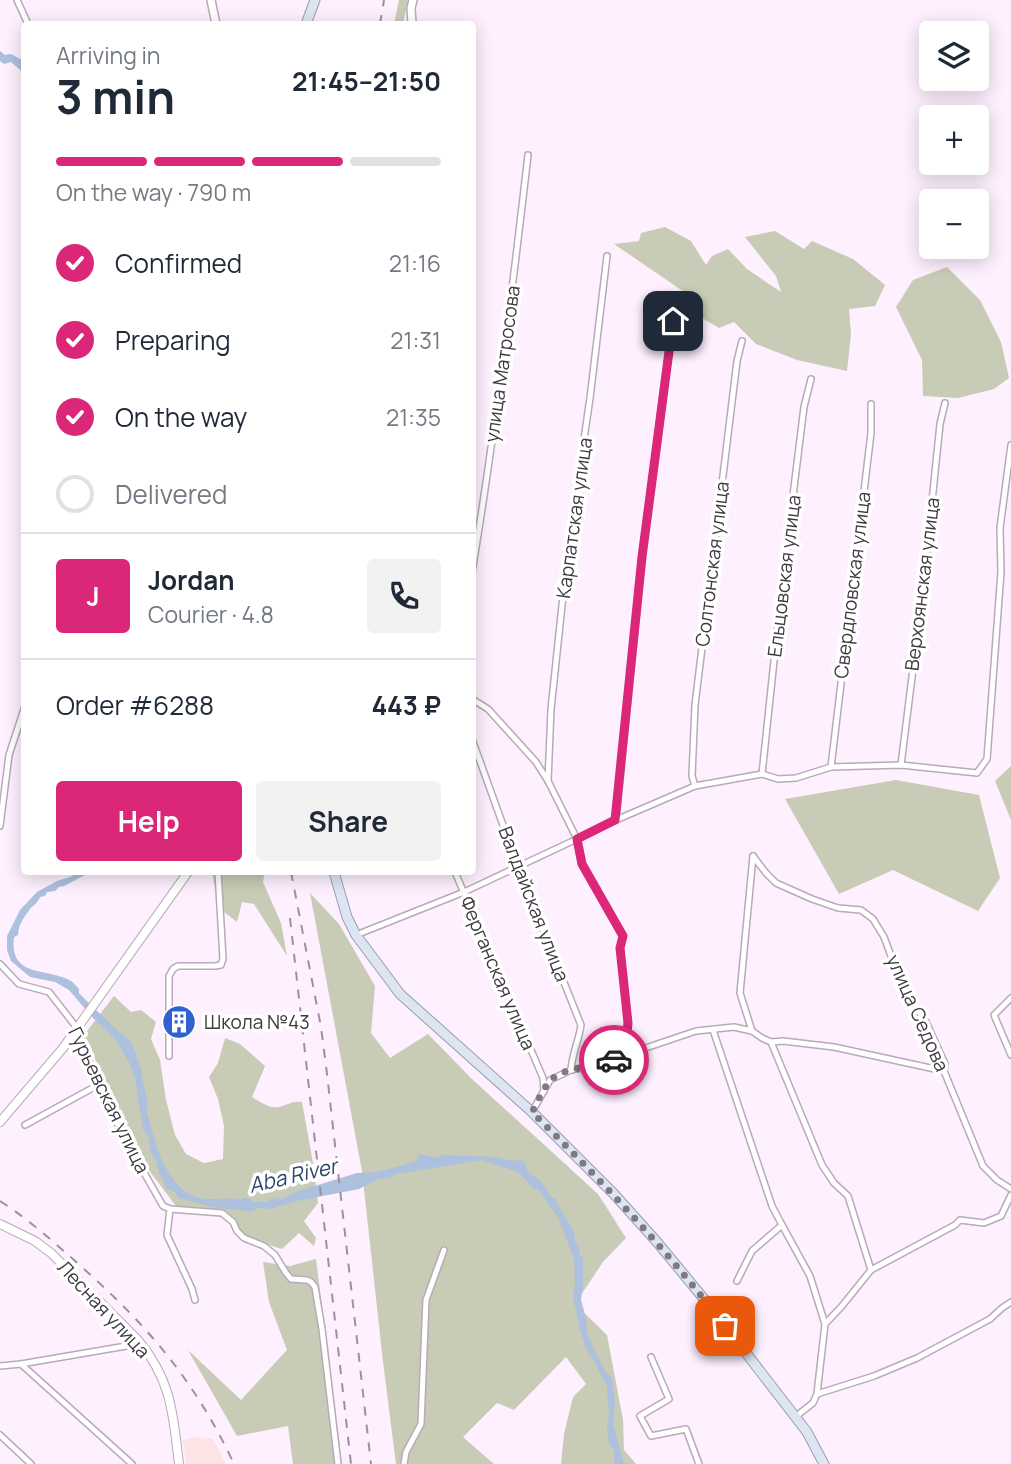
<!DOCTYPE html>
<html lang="en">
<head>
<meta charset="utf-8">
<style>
	body { margin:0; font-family:Manrope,sans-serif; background:#f2f2f3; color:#1f2937; height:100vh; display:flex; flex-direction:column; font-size:26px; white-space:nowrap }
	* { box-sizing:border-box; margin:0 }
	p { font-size:23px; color:#747a83 }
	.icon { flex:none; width:38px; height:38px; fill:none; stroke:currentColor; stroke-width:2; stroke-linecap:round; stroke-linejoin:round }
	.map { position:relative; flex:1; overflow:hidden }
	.side { position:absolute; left:21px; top:21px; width:455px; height:854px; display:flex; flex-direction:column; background:#fff; border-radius:7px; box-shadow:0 4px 18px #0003 }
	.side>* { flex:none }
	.buttons { position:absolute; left:919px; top:21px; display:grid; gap:14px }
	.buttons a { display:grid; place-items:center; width:70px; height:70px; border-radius:7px; background:#fff; box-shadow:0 4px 18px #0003; font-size:35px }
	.pin { position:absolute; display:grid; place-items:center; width:60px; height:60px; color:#fff; margin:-30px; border-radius:14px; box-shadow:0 4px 10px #0006 }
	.courier { position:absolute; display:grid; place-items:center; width:70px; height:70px; margin:-35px; border:5px solid #db2777; border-radius:50%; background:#fff; color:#222; box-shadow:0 2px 9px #0007 }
	.headline em { font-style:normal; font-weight:700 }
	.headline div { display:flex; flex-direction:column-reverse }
	.headline { display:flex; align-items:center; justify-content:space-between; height:119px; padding:0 35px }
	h1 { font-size:46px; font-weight:700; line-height:52px }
	.bar { display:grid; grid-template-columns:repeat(4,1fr); gap:10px 7px; align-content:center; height:84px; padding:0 35px }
	.bar i { height:9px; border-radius:5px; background:#e0e1e3 }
	.bar .on { background:#db2777 }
	.bar p { grid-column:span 4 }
	.line { display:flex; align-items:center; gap:18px; padding:0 35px; border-top:2px solid #e0e1e3 }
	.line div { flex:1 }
	.round { display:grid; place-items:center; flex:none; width:74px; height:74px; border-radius:7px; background:#f2f2f3 }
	ol { padding:0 35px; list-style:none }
	li { display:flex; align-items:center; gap:21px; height:77px }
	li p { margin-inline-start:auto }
	li .icon { padding:7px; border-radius:50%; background:#db2777; color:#fff; stroke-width:4 }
	li:last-child { color:#747a83 }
	li i { width:38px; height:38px; border:4px solid #e0e1e3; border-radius:50% }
	.cta { display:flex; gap:14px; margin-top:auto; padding:14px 35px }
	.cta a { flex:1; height:80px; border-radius:7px; background:#db2777; color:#fff; font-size:28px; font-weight:700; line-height:80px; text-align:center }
	.cta a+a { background:#f2f2f3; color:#1f2937 }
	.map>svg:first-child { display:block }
</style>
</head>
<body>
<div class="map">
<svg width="1011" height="1464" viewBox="0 0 1011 1464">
	<rect width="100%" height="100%" fill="#fef0fe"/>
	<polygon fill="#fee3e5" points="197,1437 213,1439 226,1464 186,1464 183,1440"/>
	<g fill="#c8cbb5">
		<polygon points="399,0 408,0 403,24 394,24"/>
		<polygon points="665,227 691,241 706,265 712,256 728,249 747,269 781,292 776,276 745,237 775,231 804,249 812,241 853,259 885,285 875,306 849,309 851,334 847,371 797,360 756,344 734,322 719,328 694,313 693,298 614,244 639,241 641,233"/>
		<polygon points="947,267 980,300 1001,342 1009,378 994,389 958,398 923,396 922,360 896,307 913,280"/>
		<polygon points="1011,766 1011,820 995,781"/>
		<polygon points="896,780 979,795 1000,878 978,911 893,870 839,894 785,799"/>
		<polygon points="212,872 265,872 263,882 281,923 287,956 254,904 242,902 237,922 219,908"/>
		<polygon points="310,893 339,924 375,986 371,1033 390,1058 428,1034 472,1079 598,1194 626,1238 603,1262 575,1304 607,1335 623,1420 624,1450 636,1464 561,1464 564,1434 573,1397 586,1384 566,1357 514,1410 497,1403 463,1437 494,1464 396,1464 383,1362 362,1171"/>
		<path d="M114 996 131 1012 141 1010 156 1022 151 1039 160 1060 166 1100 175 1135 186 1154 204 1163 223 1159 224 1126 218 1099 209 1077 218 1063 225 1038 240 1044 265 1066 252 1097C260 1102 270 1109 279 1107 289 1105 290 1101 302 1102L313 1163 318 1203 304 1221 316 1238 314 1246 299 1233 282 1249 240 1236 231 1217 176 1206 142 1161 84 1035Z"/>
		<polygon points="316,1259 342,1464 293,1464 288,1426 237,1436 188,1350 241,1400 287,1350 269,1302 263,1262 290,1266"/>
	</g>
	<g fill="#adc0dd">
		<polygon points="0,51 5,55 11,54 24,61 24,73 11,62 4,64 0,61"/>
		<path d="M79 872H91L64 886 59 887 55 891 47 892 45 896 40 897C37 905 32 905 28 912 23 918 18 927 18 935L14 937C9 979 47 967 71 981 74 983 77 987 79 989V993C91 1006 104 1017 116 1029 120 1033 125 1035 129 1040 136 1049 137 1060 142 1070L141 1073 148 1104 146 1109C155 1139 162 1184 196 1197 210 1202 226 1196 240 1200L243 1198 251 1199 253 1202H265L277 1197 282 1199 298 1191 357 1173 378 1172 417 1161 419 1154 437 1158 443 1155 497 1157 512 1161 520 1160 525 1163C527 1176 534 1173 541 1182 545 1187 549 1193 552 1198L556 1199C557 1206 560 1208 564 1214 568 1220 570 1226 575 1233L574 1238 580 1250 579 1255 583 1257V1284L581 1300 586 1318 587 1334 605 1371 612 1378 615 1403 613 1424 624 1464H615L614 1450 609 1443 607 1426 609 1415 607 1387 593 1359 588 1354 579 1326 573 1297 575 1284 574 1259 558 1217 538 1189H534L518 1172 482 1160 396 1174 390 1178 378 1179 359 1189 297 1201 270 1209 258 1208 252 1212 213 1207 179 1198 175 1192 166 1189 163 1179 159 1174 156 1161 151 1153 148 1135 143 1130 135 1079 130 1064 116 1040 93 1018 69 990 55 982 30 977 11 961 7 950V936L20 910 37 892 57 881 70 877Z"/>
	</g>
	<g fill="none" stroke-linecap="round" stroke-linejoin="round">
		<g stroke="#b8aab8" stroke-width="8">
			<g id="minor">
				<polyline points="17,0 28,24"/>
				<path d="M472 572C495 434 512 294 528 155"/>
				<polyline points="472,699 488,709 536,762 548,781 577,839 582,864 623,936 620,948 628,1023 625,1055"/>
				<path d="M472 739 518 867 581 1025C579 1040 572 1054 571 1070"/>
				<polyline points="901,765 923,589 940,424 945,403"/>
				<polyline points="831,767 871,433 871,404"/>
				<polyline points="762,774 783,576 804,407 811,379"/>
				<polyline points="548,781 551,709 568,549 590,398 607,256"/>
				<polyline points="695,786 692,776 695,705 737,361 742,341"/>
				<polyline points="616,820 642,557 673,321"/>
				<polyline points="0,826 9,755 24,709"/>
				<polyline points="753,856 740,993 752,1031 762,1038 771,1042 822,1165 834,1183 848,1196 871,1270 842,1306 825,1324 817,1394"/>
				<polyline points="753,856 766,873 776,883 812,899 838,908 861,910 873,919 884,937 904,991 926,1022 945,1064 944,1071 983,1166 997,1180 1011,1189"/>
				<polyline points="455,872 543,1078 544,1091"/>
				<polyline points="356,935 464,892 577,839 616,820 695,786 762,774 778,779 796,778 831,767 901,765 977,773 987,759 1001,572 1000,528 1011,445"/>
				<polyline points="0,964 19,984 49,992 77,1028 98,1085 126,1141 163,1206 170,1209 167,1235 192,1289 195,1300"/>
				<polyline points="1011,998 994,1015 1011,1055"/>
				<polyline points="713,1030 772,1206 782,1225 752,1251 737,1281"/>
				<polyline points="771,1042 783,1041 834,1047 944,1071"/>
				<polyline points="169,1056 169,976 173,969 178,966 215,966 221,965 223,959 218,872"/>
				<polyline points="532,1112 550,1080 571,1070 607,1063 625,1055 696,1031 734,1027 752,1031"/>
				<polyline points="25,1125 98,1085"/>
				<polyline points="170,1209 222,1213 233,1222 237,1231 244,1238 264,1246 275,1255 286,1273 291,1279 307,1280 311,1282 315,1287 322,1329 338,1464"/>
				<polyline points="782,1225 810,1276 825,1324"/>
				<polyline points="871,1270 955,1225 960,1220 984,1223 1001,1216 1011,1195"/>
				<polyline points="651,1357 669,1399 640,1416 651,1436 686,1429 699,1464"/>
				<polyline points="21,1364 132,1464"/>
				<polyline points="0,1366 21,1364 132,1345 138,1340"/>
				<polyline points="795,1417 813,1403 817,1394 874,1376 917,1358 990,1319 1002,1308 1011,1302"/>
				<polyline points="0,1435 31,1464"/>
				<polyline points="404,1464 406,1452 421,1424 426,1300 444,1250"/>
			</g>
		</g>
		<g stroke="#b8aab8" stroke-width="10">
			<g id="tertiary">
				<polyline points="211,0 216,24"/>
				<polyline points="412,24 411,8 413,0"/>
			</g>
		</g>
		<g stroke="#b8aab8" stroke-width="10">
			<g id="secondary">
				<polyline points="0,1122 63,1048 188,872"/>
				<path d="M0 1224 35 1241 51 1253 138 1340C172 1381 173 1414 179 1464"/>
			</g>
		</g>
		<g stroke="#979eaf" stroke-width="11">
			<g id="primary">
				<polyline points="306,24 315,0"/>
				<polyline points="334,872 347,917 356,935 400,994 532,1112 614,1194 657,1242 709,1305 807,1432 824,1464"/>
			</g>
		</g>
		<use href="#minor" stroke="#fff" stroke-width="5"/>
		<use href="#tertiary" stroke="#fff" stroke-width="7"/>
		<use href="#secondary" stroke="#fff" stroke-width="8"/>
		<use href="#primary" stroke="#dde5f3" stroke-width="9"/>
		<g stroke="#9c929c" stroke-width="2" stroke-dasharray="9 9" stroke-linecap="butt">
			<polyline points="380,24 384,0"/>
			<polyline points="291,872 321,1027 327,1074 371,1464"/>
			<polyline points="290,918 351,1464"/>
			<path d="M0 1201C31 1221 57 1245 84 1269 150 1328 196 1383 234 1464"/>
		</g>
	</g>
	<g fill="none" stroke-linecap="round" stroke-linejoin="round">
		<path stroke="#817982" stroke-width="7" stroke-dasharray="0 12.6" d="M614 1060C596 1068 562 1066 549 1082 543 1089 537 1103 532 1112 601 1180 666 1249 725 1326"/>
		<polyline stroke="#db2777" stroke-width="9" points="614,1060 625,1055 628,1023 620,948 623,936 582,864 577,839 615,820 642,557 673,321"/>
	</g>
	<defs>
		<g id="building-disc" transform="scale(1.75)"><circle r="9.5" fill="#2f62d0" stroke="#fff"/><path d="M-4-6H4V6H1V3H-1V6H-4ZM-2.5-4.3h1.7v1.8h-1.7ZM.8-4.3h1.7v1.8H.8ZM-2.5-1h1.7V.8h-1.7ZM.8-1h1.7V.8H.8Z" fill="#fff"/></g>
	</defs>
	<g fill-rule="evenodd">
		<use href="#building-disc" x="179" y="1022"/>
	</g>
	<g text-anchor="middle" stroke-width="7" stroke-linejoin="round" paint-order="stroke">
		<g font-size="19" fill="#3e393f" stroke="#fff">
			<text transform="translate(502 364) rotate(-82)" y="7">улица Матросова</text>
			<text transform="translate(574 518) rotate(-82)" y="7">Карпатская улица</text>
			<text transform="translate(712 564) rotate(-83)" y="7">Солтонская улица</text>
			<text transform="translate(784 576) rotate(-83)" y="7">Ельцовская улица</text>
			<text transform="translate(922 584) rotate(-83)" y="7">Верхоянская улица</text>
			<text transform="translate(852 585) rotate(-83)" y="7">Свердловская улица</text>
			<text transform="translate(534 904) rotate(69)" y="7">Валдайская улица</text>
			<text transform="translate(498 973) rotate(67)" y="7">Ферганская улица</text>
			<text transform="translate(918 1013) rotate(66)" y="7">улица Седова</text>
			<text transform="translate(109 1100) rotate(64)" y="7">Гурьевская улица</text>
			<text transform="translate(104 1309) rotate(47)" y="7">Лесная улица</text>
		</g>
		<g font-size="19" fill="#3e393f" stroke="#fff" text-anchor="start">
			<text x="204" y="1029">Школа №43</text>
		</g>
		<g font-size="21" font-style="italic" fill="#2b466e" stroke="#fff">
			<text transform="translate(293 1176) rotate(-13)" y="7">Aba River</text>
		</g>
	</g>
</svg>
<div class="buttons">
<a><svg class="icon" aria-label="layers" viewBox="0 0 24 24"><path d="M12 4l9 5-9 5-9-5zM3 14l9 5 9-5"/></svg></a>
<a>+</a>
<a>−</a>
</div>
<div class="pin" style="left:725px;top:1326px;background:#ea580c"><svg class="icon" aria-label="bag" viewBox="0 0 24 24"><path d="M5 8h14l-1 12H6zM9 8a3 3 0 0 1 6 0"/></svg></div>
<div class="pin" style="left:673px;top:321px;background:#1f2937"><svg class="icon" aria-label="home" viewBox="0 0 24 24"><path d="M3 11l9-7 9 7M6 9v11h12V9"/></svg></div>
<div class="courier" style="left:614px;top:1060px"><svg class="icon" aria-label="car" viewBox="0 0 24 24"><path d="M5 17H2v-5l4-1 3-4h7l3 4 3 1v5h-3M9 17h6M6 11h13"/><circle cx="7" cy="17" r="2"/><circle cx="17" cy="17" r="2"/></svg></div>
<section class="side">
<div class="headline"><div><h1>3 min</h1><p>Arriving in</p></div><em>21:45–21:50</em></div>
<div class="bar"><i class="on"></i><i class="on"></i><i class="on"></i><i></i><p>On the way · 790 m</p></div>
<ol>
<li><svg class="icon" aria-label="check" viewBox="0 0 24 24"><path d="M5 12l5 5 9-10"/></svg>Confirmed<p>21:16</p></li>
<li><svg class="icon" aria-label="check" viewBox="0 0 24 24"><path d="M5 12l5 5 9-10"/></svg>Preparing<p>21:31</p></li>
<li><svg class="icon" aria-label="check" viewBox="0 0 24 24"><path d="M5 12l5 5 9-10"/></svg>On the way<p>21:35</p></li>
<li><i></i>Delivered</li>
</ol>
<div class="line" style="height:126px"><b class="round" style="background:#db2777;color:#fff">J</b><div><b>Jordan</b><p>Courier · 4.8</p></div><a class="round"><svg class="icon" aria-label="phone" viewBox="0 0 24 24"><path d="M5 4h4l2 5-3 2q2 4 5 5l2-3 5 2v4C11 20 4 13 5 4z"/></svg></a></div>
<div class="line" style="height:91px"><div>Order #6288</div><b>443 ₽</b></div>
<div class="cta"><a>Help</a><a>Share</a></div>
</section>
</div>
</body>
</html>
